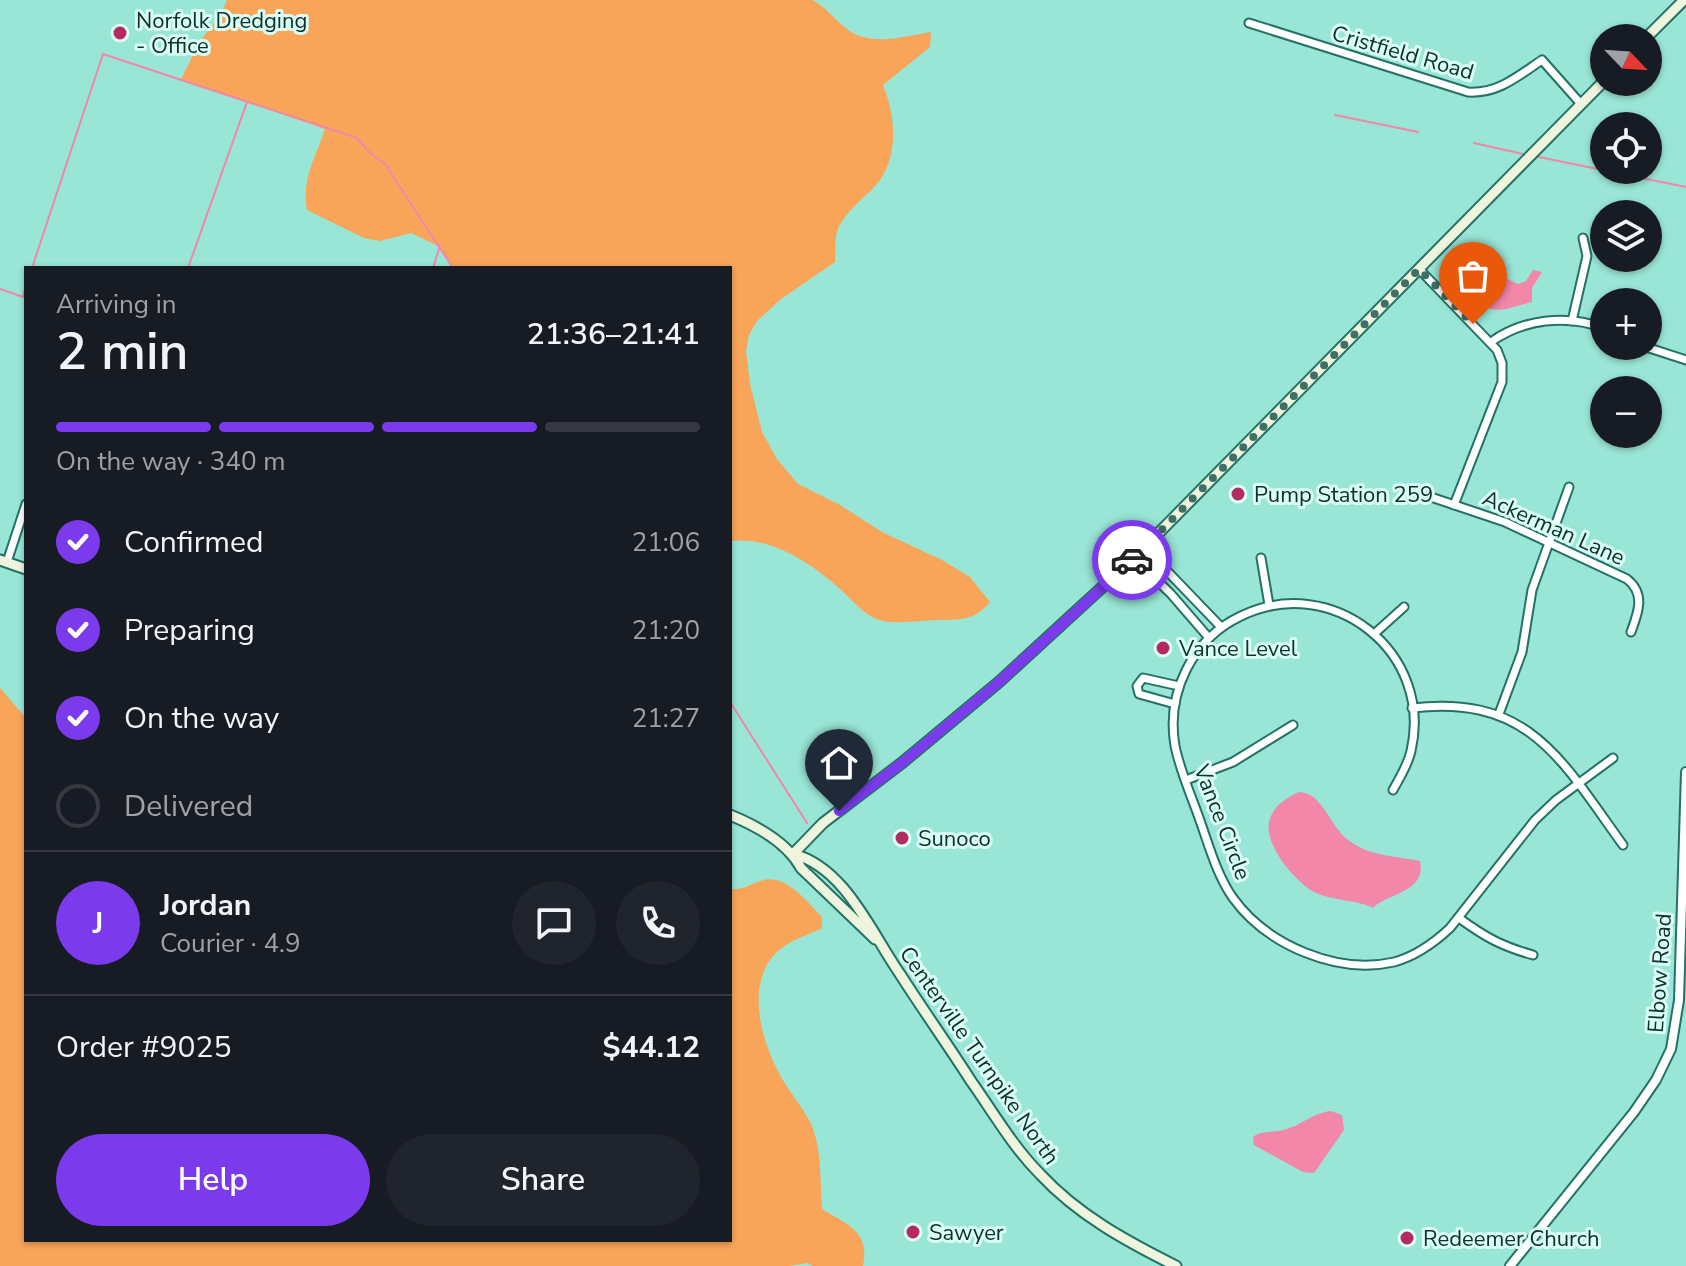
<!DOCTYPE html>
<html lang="en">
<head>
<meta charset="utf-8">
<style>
	body { margin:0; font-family:"Nunito Sans",sans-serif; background:#20242c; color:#f1f3f6; height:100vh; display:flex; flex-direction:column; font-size:30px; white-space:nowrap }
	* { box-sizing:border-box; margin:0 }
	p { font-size:26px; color:#9ea1a6 }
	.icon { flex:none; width:44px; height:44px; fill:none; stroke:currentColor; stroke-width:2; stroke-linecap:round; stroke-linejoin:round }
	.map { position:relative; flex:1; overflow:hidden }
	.drawer { position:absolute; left:24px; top:266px; width:708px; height:976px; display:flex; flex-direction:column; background:#171b24; border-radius:0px; box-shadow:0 2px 6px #0004 }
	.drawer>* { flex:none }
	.needle { width:52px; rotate:115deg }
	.buttons { position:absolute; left:1590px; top:24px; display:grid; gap:16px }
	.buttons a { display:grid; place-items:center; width:72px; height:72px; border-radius:50%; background:#171b24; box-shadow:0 2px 6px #0004; font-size:40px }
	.pin { position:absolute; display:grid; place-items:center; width:68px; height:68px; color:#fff; margin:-82px -34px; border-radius:50% 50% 50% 0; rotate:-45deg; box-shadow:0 0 8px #0007 }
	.pin .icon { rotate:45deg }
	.courier { position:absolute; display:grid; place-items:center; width:80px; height:80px; margin:-40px; border:6px solid #7c3aed; border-radius:50%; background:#fff; color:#222; box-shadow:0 2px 10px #0007 }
	.headline em { font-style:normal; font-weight:600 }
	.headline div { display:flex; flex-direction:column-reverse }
	.headline { display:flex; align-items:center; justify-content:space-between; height:136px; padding:0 32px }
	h1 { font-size:52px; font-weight:600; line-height:60px }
	.bar { display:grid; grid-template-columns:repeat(4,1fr); gap:12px 8px; align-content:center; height:96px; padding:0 32px }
	.bar i { height:10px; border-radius:6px; background:#363941 }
	.bar .selected { background:#7c3aed }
	.bar p { grid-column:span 4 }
	.line { display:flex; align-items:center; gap:20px; padding:0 32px; border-top:2px solid #363941 }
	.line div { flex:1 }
	.round { display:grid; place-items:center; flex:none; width:84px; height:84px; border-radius:42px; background:#20242c }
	ol { padding:0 32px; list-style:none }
	li { display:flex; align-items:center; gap:24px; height:88px }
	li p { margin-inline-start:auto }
	li .icon { padding:8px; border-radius:50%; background:#7c3aed; color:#fff; stroke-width:4 }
	li:last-child { color:#9ea1a6 }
	li i { width:44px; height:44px; border:4px solid #363941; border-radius:50% }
	.cta { display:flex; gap:16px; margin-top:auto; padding:16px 32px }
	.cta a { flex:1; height:92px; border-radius:48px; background:#7c3aed; color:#fff; font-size:32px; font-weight:600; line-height:92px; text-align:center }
	.cta a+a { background:#20242c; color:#f1f3f6 }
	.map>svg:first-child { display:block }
</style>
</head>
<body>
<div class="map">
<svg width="1686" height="1266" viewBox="0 0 1686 1266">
	<rect width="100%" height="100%" fill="#99e5d6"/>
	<g fill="#f8a55a">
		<path d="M227 0H812C828 8 837 23 851 32 874 46 907 36 931 32L930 47 883 85C895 114 899 153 880 180 868 196 850 206 839 226 834 236 836 251 835 262L781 299 757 321 749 335 746 351 750 384 762 432 777 459 798 484 840 505 882 532 942 560 970 577 990 602C976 619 962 620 941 620 925 620 893 625 879 620 864 615 852 600 840 589 811 563 771 536 730 541V268H453L440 247 411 233 380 241 364 238 307 210C301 180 316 156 325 129L181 79 200 41 220 16Z"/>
		<path d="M0 688 26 718V1240H730V889C743 890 748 885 760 881 785 872 807 902 822 917V928C810 934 794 939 783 947 744 975 759 1035 778 1071 787 1090 802 1105 811 1124 822 1149 820 1182 822 1209 848 1225 870 1231 863 1266H813L807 1263 789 1266H0Z"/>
	</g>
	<g fill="#f287a9">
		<path d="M1484 268 1518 284 1526 281 1533 270 1542 272 1532 288V302C1515 306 1497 316 1481 304L1493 287 1483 272Z"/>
		<path d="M1299 792C1322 792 1330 826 1347 839 1368 856 1394 856 1420 861 1427 893 1385 894 1373 908 1359 900 1333 901 1314 892 1294 881 1259 840 1271 816 1276 804 1288 797 1299 792Z"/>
		<path d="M1331 1111 1342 1115 1344 1130 1314 1173 1303 1172 1254 1145 1253 1137C1261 1130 1273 1133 1283 1130 1301 1126 1312 1113 1331 1111Z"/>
	</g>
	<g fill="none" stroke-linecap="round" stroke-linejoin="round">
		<g stroke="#f287a9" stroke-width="2">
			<polyline points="1335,115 1418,132"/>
			<polyline points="1474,143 1523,154"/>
			<polyline points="1539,157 1686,187"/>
			<polyline points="32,268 103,54 357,138 370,153 385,164 453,268"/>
			<polyline points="188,268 247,102"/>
			<polyline points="433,268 440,246"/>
			<polyline points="0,289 26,298"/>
			<polyline points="23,296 26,286"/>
			<polyline points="730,702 807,823"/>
		</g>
		<g stroke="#247266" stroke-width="11">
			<g id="minor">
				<path d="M1249 23 1468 92C1498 94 1518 76 1542 60L1581 104"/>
				<polyline points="1419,269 1497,350 1502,363 1502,382 1454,505"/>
				<polyline points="1572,321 1587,256 1583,238"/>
				<path d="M1491 342C1523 319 1566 314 1604 328"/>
				<polyline points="1643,346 1686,360"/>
				<path d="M1410 490 1505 522 1627 579C1646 594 1638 613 1631 632"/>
				<polyline points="1144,547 1221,627"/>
				<polyline points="1134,558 1171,594 1209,638"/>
				<polyline points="1261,558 1269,605"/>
				<polyline points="7,562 26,504"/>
				<polyline points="1374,634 1404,607"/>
				<polyline points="1175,704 1139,694 1137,686 1143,678 1179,686"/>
				<path d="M1412 708C1530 694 1562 761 1623 845"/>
				<polyline points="1499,714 1522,652 1532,590 1569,487"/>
				<polyline points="1186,780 1233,762 1293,725"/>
				<path d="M1393 790C1400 777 1408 765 1411 751 1434 652 1332 572 1241 616 1192 639 1166 693 1175 746 1180 770 1190 793 1198 815 1208 842 1216 874 1233 898 1267 945 1337 975 1394 962 1416 956 1434 943 1450 928L1535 820 1556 800 1613 758"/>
				<path d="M1459 918C1485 937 1501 946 1533 955"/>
			</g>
		</g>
		<g stroke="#247266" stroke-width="12">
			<polyline id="tertiary" points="1510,1266 1634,1112 1656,1080 1671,1049 1679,1000 1686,772"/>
		</g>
		<g stroke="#247266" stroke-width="13">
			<g id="secondary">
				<polyline points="1646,38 1684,0"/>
				<polyline points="0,560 26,569"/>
				<path d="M730 815C757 826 787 842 801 868L875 939"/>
				<polyline points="793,854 823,823 903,762 999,682 1134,558 1604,81"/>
				<path d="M793 854C845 867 872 934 900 974 923 1010 948 1045 971 1081 993 1112 1013 1147 1040 1174 1078 1215 1126 1241 1176 1266"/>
			</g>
		</g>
		<use href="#minor" stroke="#fff" stroke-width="7"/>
		<use href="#tertiary" stroke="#fff" stroke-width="8"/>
		<use href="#secondary" stroke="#eef4dd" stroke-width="9"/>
	</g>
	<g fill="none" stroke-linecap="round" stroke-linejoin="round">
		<polyline stroke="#3f6f66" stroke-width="8" stroke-dasharray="0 14.4" points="1132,560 1419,269 1473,324"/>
		<polyline stroke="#7c3aed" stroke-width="10" points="839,811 903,762 999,682 1132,560"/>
	</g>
	<g fill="#b62a64" stroke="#d9fef6" stroke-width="3">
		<circle cx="120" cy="33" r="8"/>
		<circle cx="1238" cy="494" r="8"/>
		<circle cx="1163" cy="648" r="8"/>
		<circle cx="902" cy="838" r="8"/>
		<circle cx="913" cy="1232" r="8"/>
		<circle cx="1407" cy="1238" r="8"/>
	</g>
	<g text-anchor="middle" stroke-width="6" stroke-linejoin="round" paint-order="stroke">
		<g font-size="22" fill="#0f2f2a" stroke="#d9fef6" text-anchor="start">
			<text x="136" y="28">Norfolk Dredging<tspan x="136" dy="25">- Office</tspan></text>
			<text x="1254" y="502">Pump Station 259</text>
			<text x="1179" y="656">Vance Level</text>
			<text x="918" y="846">Sunoco</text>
			<text x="929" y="1240">Sawyer</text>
			<text x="1423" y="1246">Redeemer Church</text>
		</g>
		<g font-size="22" fill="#0f2f2a" stroke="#d9fef6">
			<text transform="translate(1403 52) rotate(16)" y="8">Cristfield Road</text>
			<text transform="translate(1554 527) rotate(24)" y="8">Ackerman Lane</text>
			<text transform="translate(1223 822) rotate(69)" y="8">Vance Circle</text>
			<text transform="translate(1659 973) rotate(-86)" y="8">Elbow Road</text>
			<text transform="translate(980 1055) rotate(55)" y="8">Centerville Turnpike North</text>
		</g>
	</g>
</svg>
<div class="buttons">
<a><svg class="needle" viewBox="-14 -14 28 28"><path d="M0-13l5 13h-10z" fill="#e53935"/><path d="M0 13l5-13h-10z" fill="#9ea1a6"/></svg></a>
<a><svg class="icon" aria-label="locate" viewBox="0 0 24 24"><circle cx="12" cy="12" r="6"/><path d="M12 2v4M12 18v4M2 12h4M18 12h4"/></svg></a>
<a><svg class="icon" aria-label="layers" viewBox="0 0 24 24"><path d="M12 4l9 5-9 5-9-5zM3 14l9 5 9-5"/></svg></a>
<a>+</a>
<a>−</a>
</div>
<div class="pin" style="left:1473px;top:324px;background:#ea580c"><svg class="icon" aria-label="bag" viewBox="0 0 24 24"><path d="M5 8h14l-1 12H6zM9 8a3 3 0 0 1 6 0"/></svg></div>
<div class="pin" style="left:839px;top:811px;background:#1f2937"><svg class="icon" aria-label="home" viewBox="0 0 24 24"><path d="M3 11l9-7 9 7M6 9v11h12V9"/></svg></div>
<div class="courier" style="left:1132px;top:560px"><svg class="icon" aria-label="car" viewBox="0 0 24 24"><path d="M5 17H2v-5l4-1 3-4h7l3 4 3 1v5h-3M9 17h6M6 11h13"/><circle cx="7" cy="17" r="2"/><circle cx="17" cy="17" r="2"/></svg></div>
<section class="drawer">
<div class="headline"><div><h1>2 min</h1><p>Arriving in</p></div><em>21:36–21:41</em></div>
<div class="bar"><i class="selected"></i><i class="selected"></i><i class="selected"></i><i></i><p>On the way · 340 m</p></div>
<ol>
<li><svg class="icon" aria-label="check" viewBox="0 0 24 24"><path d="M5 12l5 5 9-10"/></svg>Confirmed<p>21:06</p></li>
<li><svg class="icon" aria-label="check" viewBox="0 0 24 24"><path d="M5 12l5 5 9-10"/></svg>Preparing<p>21:20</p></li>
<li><svg class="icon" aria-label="check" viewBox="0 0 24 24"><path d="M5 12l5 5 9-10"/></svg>On the way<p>21:27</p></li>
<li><i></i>Delivered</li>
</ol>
<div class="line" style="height:144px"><b class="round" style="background:#7c3aed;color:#fff">J</b><div><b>Jordan</b><p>Courier · 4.9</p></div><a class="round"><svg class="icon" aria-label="chat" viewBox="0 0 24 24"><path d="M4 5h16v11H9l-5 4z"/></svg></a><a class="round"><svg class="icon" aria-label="phone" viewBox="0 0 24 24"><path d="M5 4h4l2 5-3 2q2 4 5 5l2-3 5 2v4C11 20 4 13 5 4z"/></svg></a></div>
<div class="line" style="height:104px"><div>Order #9025</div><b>$44.12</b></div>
<div class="cta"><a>Help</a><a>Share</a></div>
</section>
</div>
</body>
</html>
